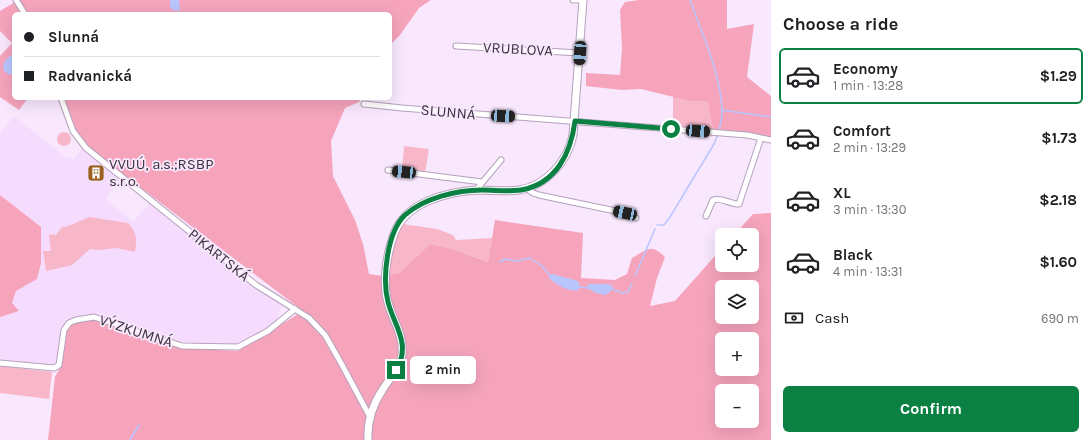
<!DOCTYPE html>
<html lang="en">
<head>
<meta charset="utf-8">
<style>
  body { margin:0; font-family:Karla,sans-serif; background:#f2f2f2; color:#202124; height:100vh; display:flex; flex-direction:column; font-size:15px; white-space:nowrap }
  * { box-sizing:border-box; margin:0 }
  p { font-size:13px; color:#757577 }
  .icon { flex:none; width:22px; height:22px; fill:none; stroke:currentColor; stroke-width:2; stroke-linecap:round; stroke-linejoin:round }
  .map { position:relative; flex:1; overflow:hidden }
  .panel { display:flex; flex-direction:column; background:#fff; width:320px }
  .panel>* { flex:none }
  .top-card { position:absolute; left:12px; top:12px; width:380px; height:88px; border-radius:6px; box-shadow:0 4px 16px #0002; display:grid; align-content:center; height:88px; padding:0 12px; background:#fff }
  .buttons { position:absolute; left:715px; top:228px; display:grid; gap:8px }
  .buttons a { display:grid; place-items:center; width:44px; height:44px; border-radius:6px; background:#fff; box-shadow:0 4px 16px #0002; font-size:20px }
  .end { position:absolute; width:18px; height:18px; margin:-9px; border:5px solid #0b8043; background:#fff; box-shadow:0 0 0 2px #fff }
  .from { border-radius:50% }
  .bubble { position:absolute; height:28px; border-radius:6px; background:#fff; box-shadow:0 4px 16px #0002; font-size:13px; font-weight:700; line-height:28px; text-align:center }
  .car { position:absolute; width:12px; height:24px; margin:-12px -6px; border-radius:5px; box-shadow:0 0 3px 1px #0007; background:linear-gradient(#222 24%,#8ab4d8 0 40%,#222 0 76%,#8ab4d8 0 86%,#222 0) }
  .top-card b { display:flex; align-items:center; gap:14px; height:38px; font-size:15px }
  .top-card b+b { border-top:1px solid #e0e0e0 }
  .top-card i { width:10px; height:10px; background:#202124 }
  ul { padding:0; list-style:none }
  li { display:flex; align-items:center; gap:12px; height:56px; margin:0 8px 6px; padding:0 4px; border:2px solid transparent; border-radius:6px }
  li div { flex:1 }
  li b { display:block; font-size:15px }
  li em { font-style:normal; font-weight:700 }
  li.selected { border-color:#0b8043 }
  li>.icon { width:36px; height:36px; stroke-width:1.5 }
  h2 { padding:0 12px; font-size:18px; line-height:48px }
  .pay { display:flex; align-items:center; gap:10px; height:44px; padding:0 12px; font-size:15px }
  .pay p { margin-inline-start:auto }
  .button { display:flex; gap:8px; margin-top:auto; padding:8px 12px }
  .button a { flex:1; height:46px; border-radius:6px; background:#0b8043; color:#fff; font-size:16px; font-weight:700; line-height:46px; text-align:center }
  main { display:flex; flex:1; min-height:0 }
  .map>svg:first-child { display:block }
</style>
</head>
<body>
<main>
<div class="map">
<svg width="771" height="440" viewBox="0 0 771 440">
  <rect width="100%" height="100%" fill="#f8e7fd"/>
  <path fill="#f5dcfe" d="M14,116L66,158L73,159L82,148L120,179L107,196V200L133,222L150,203L249,284L282,304L277,321L274,325L238,345L228,347L184,343L100,317L66,323L61,333L57,364L53,366L0,360V133Z"/>
  <path fill="#f8b7c9" d="M673,96L690,101L709,102L713,130L673,126Z
    M57 139a7 7 0 1 1 14 0a7 7 0 1 1-14 0Z
    M404,146L429,149L425,173L402,169Z
    M90,217L128,223C137,234 137,238 135,252L117,248L100,250L90,249L72,265L46,271L43,251H51L49,234L56,235L62,227C72,226 80,220 90,217Z
    M403,224L437,229L453,235L456,240L492,238L488,262L449,248L430,244L399,273L389,275L395,240Z
    M0,366L52,372L49,399L0,393Z"/>
  <path fill="#f5a4bc" fill-rule="evenodd" d="M18,0H431L419,8L400,35L390,45V14H28Z
    M639,0H727V29L754,24L747,77L771,96V138L713,130L708,102L690,101L641,89L622,90L586,86V73L620,75L622,48L620,10L625,2Z
    M15,2L22,14H14V98H28L19,110L0,97V56L12,43L0,31V11Z
    M63,98H361L359,102L345,108L331,141L333,176L355,220L363,244L369,274L383,276L399,273L430,244L449,248L488,262L495,220L583,233L581,278L615,280L627,274L632,258C648,249 651,243 665,257L657,278L650,306L675,301L722,248V265H752V235H734L753,214L771,213V440H48L55,377L61,366L66,333L69,326L76,322L93,319L181,348L238,351L303,311L90,149C74,130 71,121 63,98ZM722,287H752V317H722ZM722,339H752V369H722ZM722,391H752V421H722Z
    M0,195L41,227V263L37,279L16,291L12,303L19,311L0,317Z"/>
  <path fill="#b9c6fe" d="M170,0H179L180,11L172,10L170,6Z
    M14,53V73L10,75L4,71C1,62 8,58 14,53Z
    M552,274L578,281L580,287L578,290C569,293 556,284 549,278V275Z
    M588,284H608L613,286L610,292L605,295L596,293L587,288Z"/>
  <g fill="none" stroke-linecap="round" stroke-linejoin="round">
    <path stroke="#b9c6fe" stroke-width="1.5" d="M690,0C702,33 723,80 722,115C721,120 720,126 719,131
      M721,110L771,117
      M657,225H664L670,217L714,144L718,134
      M500,262L505,259L517,261L530,258L542,266L550,276
      M635,276L655,229
      M580,287L588,288
      M612,289L623,293L628,292L632,283
      M130,440L139,425"/>
    <g stroke="#b5a1bb" stroke-width="7">
      <path id="minor" d="M16,0L25,14
        M573,0H583
        M456,46L580,53
        M61,98L73,131L86,148L246,277L256,285L309,318L325,335L341,363L370,417
        M364,104L402,108L747,135L771,140
        M388,170L482,182
        M527,189L533,193L539,195L625,213L636,218
        M476,190L501,160
        M706,216L713,200C721,197 730,204 739,204L761,138
        M0,363L54,368L59,365L64,330L69,323L76,320L94,317L182,346L238,347L268,331L295,309"/>
    </g>
    <g stroke="#b5a1bb" stroke-width="9">
      <path id="tertiary" d="M368,440C367,422 373,404 383,389C390,378 400,368 402,355C404,336 394,322 389,306C382,285 386,258 393,237C403,203 445,192 477,190C491,190 505,192 519,190C546,186 568,161 573,135L583,0"/>
    </g>
    <use href="#minor" stroke="#fff" stroke-width="5"/>
    <use href="#tertiary" stroke="#fff" stroke-width="7"/>
  </g>
  <g fill="none" stroke-linecap="round" stroke-linejoin="round">
    <path stroke="#0b8043" stroke-width="5" d="M396,370C412,344 394,326 388,302C382,278 387,232 405,215C424,198 457,190 482,190C495,190 508,192 521,190C556,184 571,153 575,121L671,129"/>
  </g>
  <defs>
    <g id="building-square" transform="scale(0.9)"><rect x="-9" y="-9" width="18" height="18" rx="4" fill="#9a601e" stroke="#f8e7fd"/><path d="M-4-6H4V6H1V3H-1V6H-4ZM-2.5-4.3h1.7v1.8h-1.7ZM.8-4.3h1.7v1.8H.8ZM-2.5-1h1.7V.8h-1.7ZM.8-1h1.7V.8H.8Z" fill="#fff"/></g>
  </defs>
  <g fill-rule="evenodd">
    <use href="#building-square" x="96" y="173"/>
  </g>
  <g text-anchor="middle" stroke-width="3.5" stroke-linejoin="round" paint-order="stroke">
    <g font-size="15" fill="#3b333d" stroke="#f8e7fd">
      <text transform="translate(518 49) rotate(3)" y="5">VRUBLOVA</text>
      <text transform="translate(448 112) rotate(5)" y="5">SLUNNÁ</text>
      <text transform="translate(219 255) rotate(39)" y="5">PIKARTSKÁ</text>
      <text transform="translate(136 331) rotate(18)" y="5">VÝZKUMNÁ</text>
    </g>
    <g font-size="15" fill="#3b333d" stroke="#f8e7fd" text-anchor="start">
      <text x="109" y="169">VVUÚ, a.s.;RSBP<tspan x="109" dy="17">s.r.o.</tspan></text>
    </g>
  </g>
</svg>
<div class="buttons">
<a><svg class="icon" aria-label="locate" viewBox="0 0 24 24"><circle cx="12" cy="12" r="6"/><path d="M12 2v4M12 18v4M2 12h4M18 12h4"/></svg></a>
<a><svg class="icon" aria-label="layers" viewBox="0 0 24 24"><path d="M12 4l9 5-9 5-9-5zM3 14l9 5 9-5"/></svg></a>
<a>+</a>
<a>−</a>
</div>
<i class="end from" style="left:671px;top:129px"></i>
<i class="end" style="left:396px;top:370px"></i>
<div class="bubble" style="left:410px;top:356px;width:66px">2 min</div>
<i class="car" style="left:580px;top:53px;rotate:184deg"></i>
<i class="car" style="left:503px;top:116px;rotate:93deg"></i>
<i class="car" style="left:698px;top:131px;rotate:94deg"></i>
<i class="car" style="left:404px;top:172px;rotate:275deg"></i>
<i class="car" style="left:625px;top:213px;rotate:282deg"></i>
<div class="top-card">
<b><i class="from"></i>Slunná</b>
<b><i></i>Radvanická</b>
</div>
</div>
<section class="panel">
<h2>Choose a ride</h2>
<ul>
<li class="selected"><svg class="icon" aria-label="car" viewBox="0 0 24 24"><path d="M5 17H2v-5l4-1 3-4h7l3 4 3 1v5h-3M9 17h6M6 11h13"/><circle cx="7" cy="17" r="2"/><circle cx="17" cy="17" r="2"/></svg><div><b>Economy</b><p>1 min · 13:28</p></div><em>$1.29</em></li>
<li><svg class="icon" aria-label="car" viewBox="0 0 24 24"><path d="M5 17H2v-5l4-1 3-4h7l3 4 3 1v5h-3M9 17h6M6 11h13"/><circle cx="7" cy="17" r="2"/><circle cx="17" cy="17" r="2"/></svg><div><b>Comfort</b><p>2 min · 13:29</p></div><em>$1.73</em></li>
<li><svg class="icon" aria-label="car" viewBox="0 0 24 24"><path d="M5 17H2v-5l4-1 3-4h7l3 4 3 1v5h-3M9 17h6M6 11h13"/><circle cx="7" cy="17" r="2"/><circle cx="17" cy="17" r="2"/></svg><div><b>XL</b><p>3 min · 13:30</p></div><em>$2.18</em></li>
<li><svg class="icon" aria-label="car" viewBox="0 0 24 24"><path d="M5 17H2v-5l4-1 3-4h7l3 4 3 1v5h-3M9 17h6M6 11h13"/><circle cx="7" cy="17" r="2"/><circle cx="17" cy="17" r="2"/></svg><div><b>Black</b><p>4 min · 13:31</p></div><em>$1.60</em></li>
</ul>
<div class="pay"><svg class="icon" aria-label="cash" viewBox="0 0 24 24"><path d="M3 7h18v10H3z"/><circle cx="12" cy="12" r="2"/></svg>Cash<p>690 m</p></div>
<div class="button"><a>Confirm</a></div>
</section>
</main>
</body>
</html>
